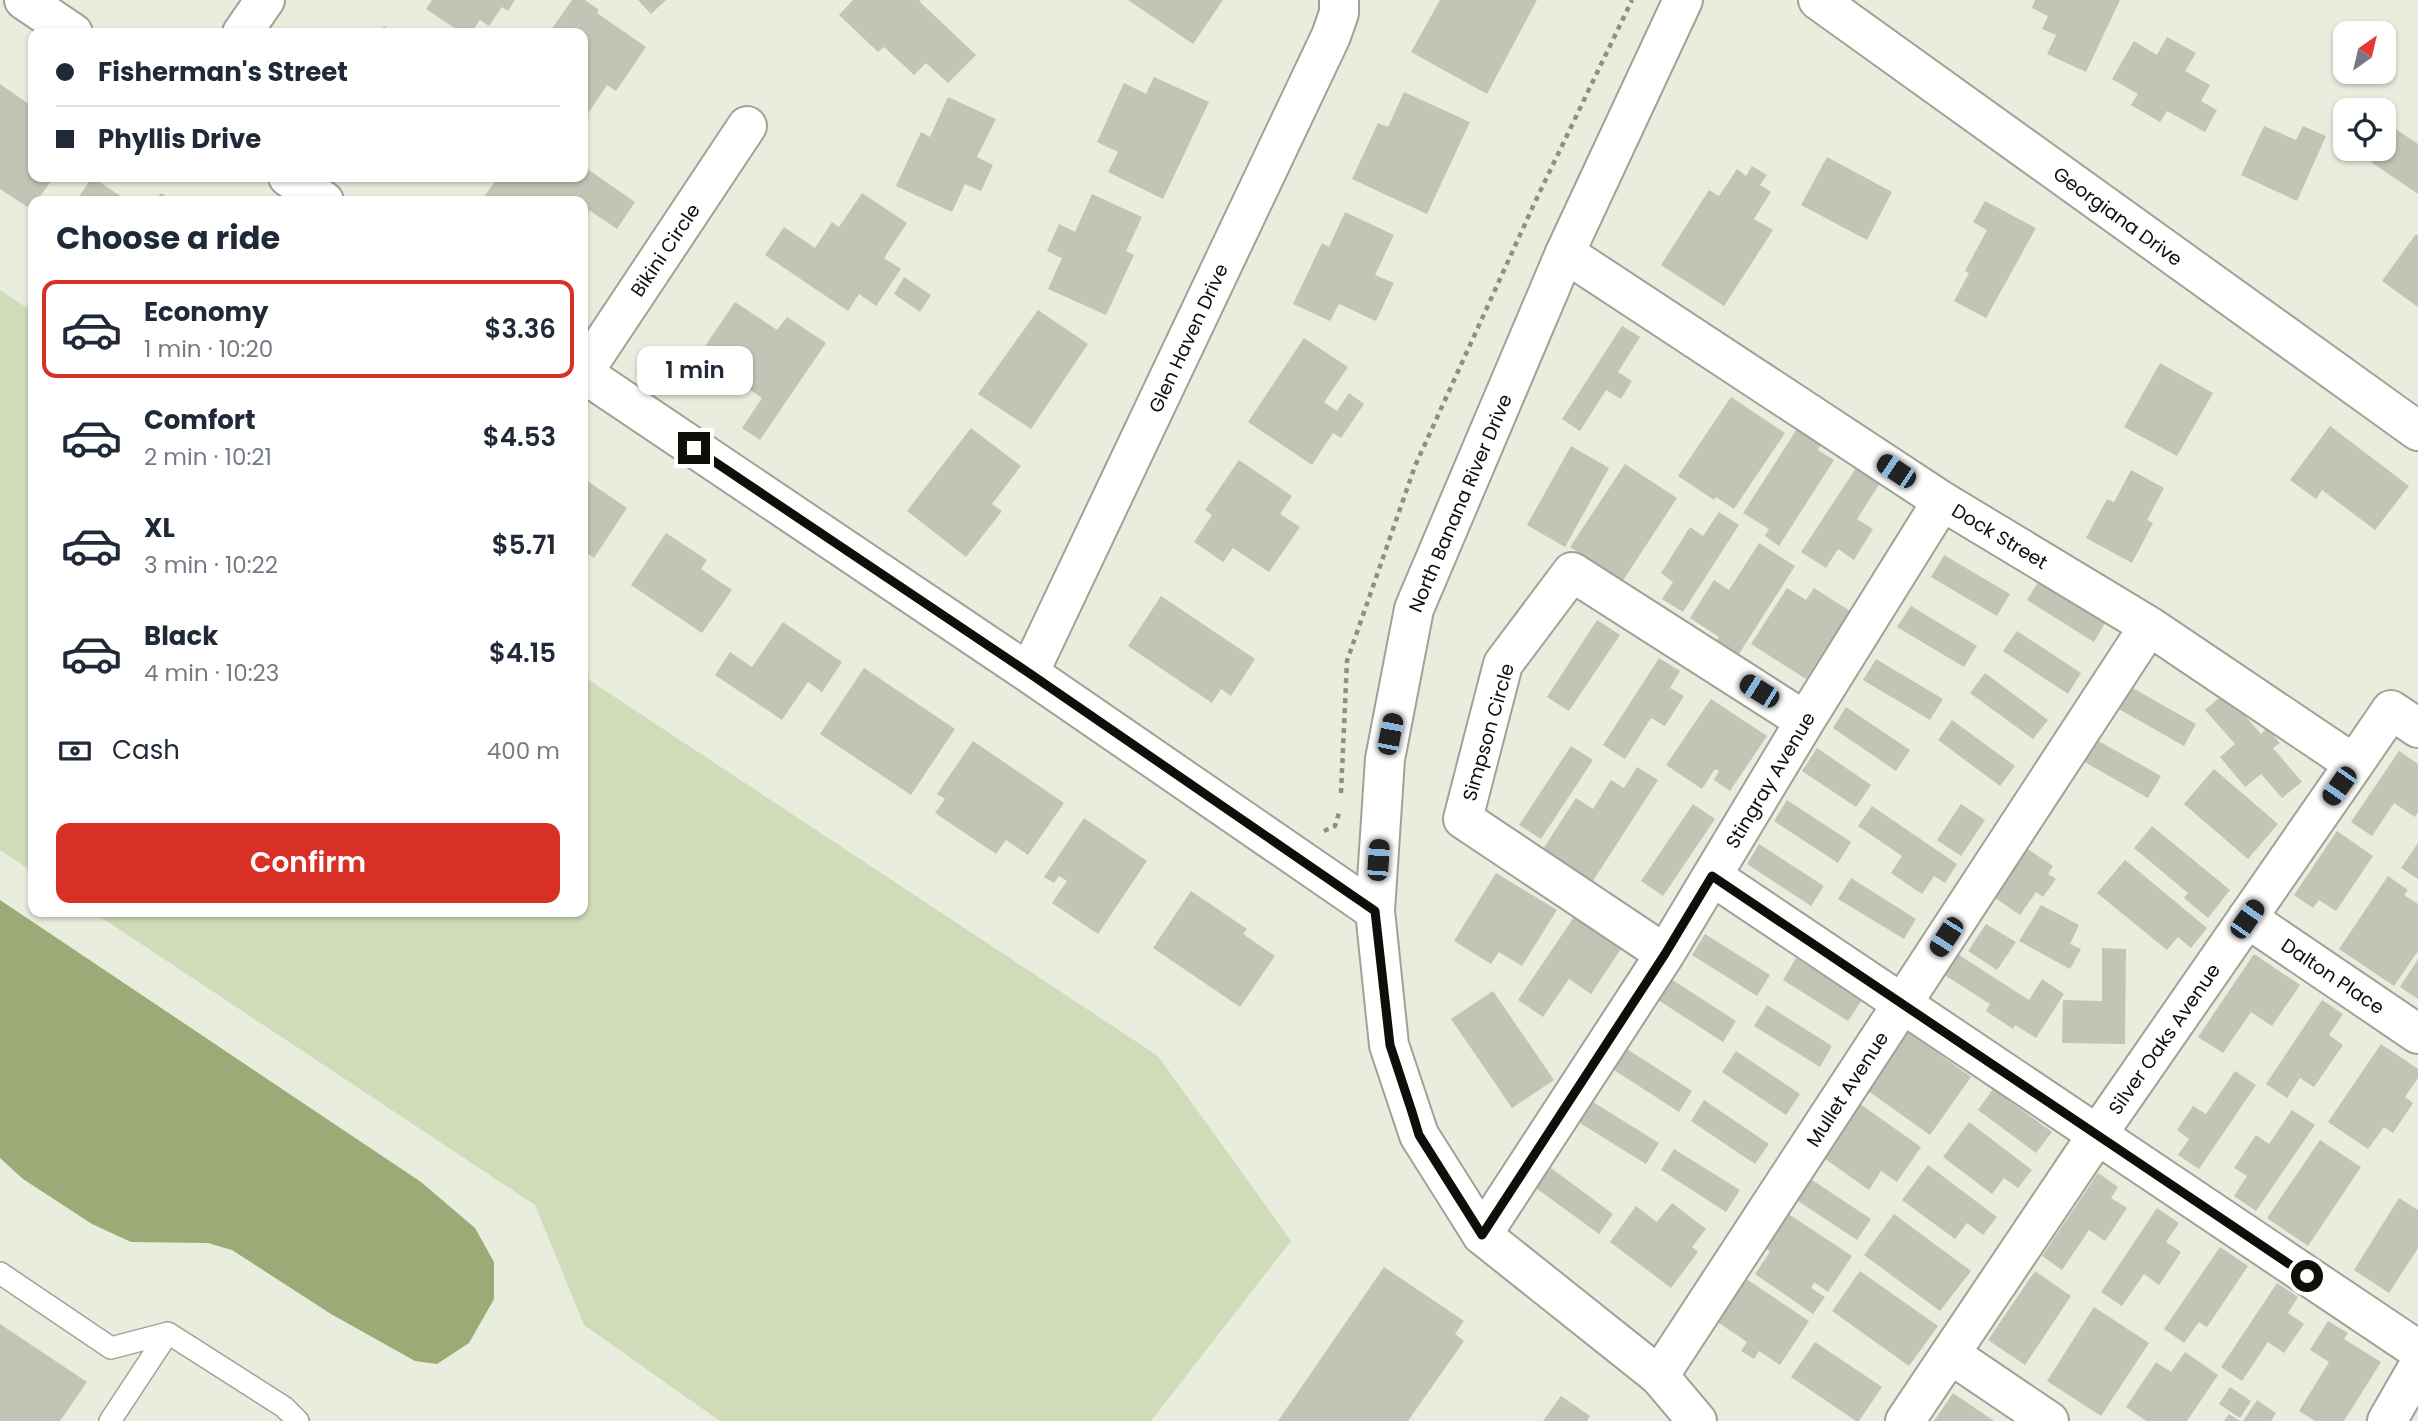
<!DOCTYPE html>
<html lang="en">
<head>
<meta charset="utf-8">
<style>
  body { margin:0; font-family:Poppins,sans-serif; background:#f2f2f3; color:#1f2937; height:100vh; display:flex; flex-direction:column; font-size:26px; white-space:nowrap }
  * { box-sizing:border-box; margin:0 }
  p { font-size:23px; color:#747a83 }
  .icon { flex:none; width:38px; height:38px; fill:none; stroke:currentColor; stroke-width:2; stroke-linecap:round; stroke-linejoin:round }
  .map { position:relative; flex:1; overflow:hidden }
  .sheet { position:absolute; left:28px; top:196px; width:560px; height:721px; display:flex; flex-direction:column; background:#fff; border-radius:14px; box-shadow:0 2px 5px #0004 }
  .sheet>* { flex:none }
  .guide { position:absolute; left:28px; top:28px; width:560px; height:154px; border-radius:14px; box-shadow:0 2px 5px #0004; display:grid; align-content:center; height:154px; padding:0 28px; background:#fff }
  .needle { width:46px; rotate:34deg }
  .fabs { position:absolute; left:2333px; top:21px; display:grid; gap:14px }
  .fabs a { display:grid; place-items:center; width:63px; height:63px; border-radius:14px; background:#fff; box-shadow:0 2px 5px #0004; font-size:35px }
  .end { position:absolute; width:32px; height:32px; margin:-16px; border:9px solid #0d0f09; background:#fff; box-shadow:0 0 0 4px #fff }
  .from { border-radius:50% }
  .bubble { position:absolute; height:49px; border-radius:14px; background:#fff; box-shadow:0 2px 5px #0004; font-size:23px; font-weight:600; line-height:49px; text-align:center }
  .car { position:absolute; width:21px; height:42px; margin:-21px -10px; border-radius:9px; box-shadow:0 0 5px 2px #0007; background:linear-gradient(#222 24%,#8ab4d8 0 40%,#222 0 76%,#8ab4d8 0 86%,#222 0) }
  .guide b { display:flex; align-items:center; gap:24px; height:66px; font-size:26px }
  .guide b+b { border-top:2px solid #e0e1e3 }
  .guide i { width:18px; height:18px; background:#1f2937 }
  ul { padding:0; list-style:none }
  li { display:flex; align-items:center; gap:21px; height:98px; margin:0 14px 10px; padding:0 14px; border:4px solid transparent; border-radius:14px }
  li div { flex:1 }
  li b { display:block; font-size:26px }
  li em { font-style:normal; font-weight:600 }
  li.on { border-color:#d93025 }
  li>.icon { width:63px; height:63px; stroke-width:1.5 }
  h2 { padding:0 28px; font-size:32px; line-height:84px }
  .pay { display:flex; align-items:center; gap:18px; height:77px; padding:0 28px; font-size:26px }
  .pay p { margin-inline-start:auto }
  .action { display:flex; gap:14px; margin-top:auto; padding:14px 28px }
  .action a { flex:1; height:80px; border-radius:14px; background:#d93025; color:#fff; font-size:28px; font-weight:600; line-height:80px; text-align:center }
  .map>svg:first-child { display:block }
</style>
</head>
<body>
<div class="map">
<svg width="2418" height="1421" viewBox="0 0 2418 1421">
  <rect width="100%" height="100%" fill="#e8eddd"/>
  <path fill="#d1dbb9" d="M0,290L33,312V872L0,850Z
    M583,676L1158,1056L1291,1241L1151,1421H720L584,1325L535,1205L93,912H583Z"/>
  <path fill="#9baa76" d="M0,900L421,1182L475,1228L494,1262V1299L469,1343L437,1364L415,1361L331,1314L232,1250L208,1243L131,1242L92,1224L23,1179L0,1158Z"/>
  <path fill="#c0c5b6" d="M432,0H515L508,11L502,7L489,26L480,20L471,33H462L426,9Z
    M572,0H585L599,10L597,13L646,47L616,91L607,85L583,121V33H549Z
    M638,0H666L651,14Z
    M853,0H921L919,1L976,55L948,83L926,63L914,75L884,47L878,52L839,15Z
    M1128,0H1223L1193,44Z
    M1440,0H1537L1487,94L1411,52Z
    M2035,0H2120L2086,72L2047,54L2056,35L2042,29L2048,16L2032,8Z
    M384,26L395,33H379Z
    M2167,37L2196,53L2185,71L2210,85L2201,101L2217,110L2205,132L2167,111L2160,122L2131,105L2138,94L2112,79L2134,41L2157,55Z
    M1154,77L1209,102L1163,199L1108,172L1118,152L1097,142L1124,83L1146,94Z
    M0,84L33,107V177H54L37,201H33L32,210L0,189Z
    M1404,92L1470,122L1427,214L1352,179L1378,123L1388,127Z
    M948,97L996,119L977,157L993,165L981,191L965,184L952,212L896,186L921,132L930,137Z
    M2264,126L2296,140L2303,126L2326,136L2297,201L2241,175Z
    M2394,128L2418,144V194L2371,162L2380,149H2384V144Z
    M1827,157L1892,192L1867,240L1801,205Z
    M583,166L635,202L617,229L589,210L583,219V201H481L498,177H583Z
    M1752,166L1767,175L1760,185L1771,192L1754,219L1773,230L1724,306L1661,265L1709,190L1719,196L1737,169L1746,176Z
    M92,177L128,201H76Z
    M161,193L173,201H155Z
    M862,193L907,223L884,258L901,269L876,306L859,294L848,311L765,255L784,227L815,248L832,222L839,227Z
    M1092,194L1142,217L1126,251L1134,255L1106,315L1048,289L1062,258L1047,251L1059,224L1075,232Z
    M1985,201L2036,228L1986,318L1954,301L1969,273L1965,271L1987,230L1973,222Z
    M1345,212L1394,235L1375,275L1394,283L1376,321L1339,304L1330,321L1293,304L1322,243L1329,247Z
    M2416,234L2418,236V307L2382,281Z
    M904,277L931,295L920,312L894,294Z
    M735,302L777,330L787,317L826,343L760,440L742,428L762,398L737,381L741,375L703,349Z
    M1038,310L1088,344L1031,429L978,394Z
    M1622,326L1640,337L1618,372L1632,381L1621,399L1606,390L1580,431L1562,419Z
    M1304,338L1348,367L1324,402L1337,411L1349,393L1364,404L1341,438L1333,433L1312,465L1248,422Z
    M2160,363L2213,393L2177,456L2124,427Z
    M1731,397L1785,433L1734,509L1716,497L1714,500L1678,476Z
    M2330,426L2409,486L2375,530L2322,490L2316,499L2290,480Z
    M971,428L1021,466L992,504L1002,511L966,557L907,511Z
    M1797,429L1821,444L1818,450L1834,460L1779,546L1765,536L1769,529L1743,513Z
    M1571,446L1609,468L1565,547L1527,525Z
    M1239,460L1292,496L1280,514L1300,527L1269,572L1233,548L1223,562L1194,542L1212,515L1205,510Z
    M1625,464L1677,498L1622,582L1570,547Z
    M1856,468L1880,483L1857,519L1873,529L1854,560L1838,549L1826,568L1801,552Z
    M2131,470L2164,488L2147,520L2153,523L2132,563L2086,538L2107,499L2114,502Z
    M583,478L627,508L594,558L583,550Z
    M1719,512L1739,525L1683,612L1662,599L1673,582L1661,573L1690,527L1703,536Z
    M666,533L707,560L701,569L732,590L702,633L631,585Z
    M1759,543L1795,566L1739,654L1717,640L1719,637L1690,618L1714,580L1729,590Z
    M1944,555L2010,594L1997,616L1931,577Z
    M2040,579L2107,620L2094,642L2027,600Z
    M1787,588L1806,600L1814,588L1850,611L1806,679L1751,644Z
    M1161,596L1255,659L1231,696L1221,689L1212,703L1128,646Z
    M1911,606L1977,646L1964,667L1897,627Z
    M1597,620L1620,635L1569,711L1547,697Z
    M783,622L842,662L822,692L808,682L782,720L715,675L730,652L752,667Z
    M2017,631L2081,673L2068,694L2003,651Z
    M1659,658L1680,671L1670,688L1684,696L1665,726L1651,718L1625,759L1603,745Z
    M1876,659L1943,699L1930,720L1863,680Z
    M864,668L955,729L911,795L820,734Z
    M1985,673L2048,720L2033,739L1970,693Z
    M2129,686L2196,724L2184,746L2117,708Z
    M2225,693L2261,734L2267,728L2280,743L2273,748L2302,782L2282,798L2261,774L2245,787L2220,757L2235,744L2205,710Z
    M1711,699L1767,736L1730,791L1714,780L1719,771L1715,769L1702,789L1666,765Z
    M1846,707L1910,750L1896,771L1833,728Z
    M1952,720L2015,766L2000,786L1938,740Z
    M2093,738L2161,776L2148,798L2081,760Z
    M973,741L1064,803L1028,855L1006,840L996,854L935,813L945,799L937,794Z
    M1571,746L1593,760L1541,839L1519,825Z
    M1817,748L1871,785L1856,807L1802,771Z
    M2399,751L2418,764V812L2415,817L2394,803L2372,836L2351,822Z
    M1637,767L1658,780L1593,881L1543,849L1576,798L1593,809L1611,780L1624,788Z
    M2214,769L2278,824L2248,859L2184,804Z
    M1787,800L1851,842L1838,863L1774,821Z
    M1693,804L1715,819L1663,896L1641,881Z
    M1961,804L1985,820L1961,856L1937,840Z
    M1872,806L1957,864L1945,883L1934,876L1922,894L1891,873L1902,856L1858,826Z
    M1084,818L1147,861L1098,934L1052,903L1067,881L1059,876L1054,883L1044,877Z
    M2152,826L2230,890L2208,918L2184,898L2188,893L2134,848Z
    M2337,831L2373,856L2336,911L2319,900L2313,908L2294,895Z
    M2418,843V879L2401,868Z
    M1759,844L1824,886L1811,906L1747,864Z
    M2023,846L2053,866L2048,874L2056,879L2043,897L2036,892L2020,915L1991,895Z
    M2125,860L2207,928L2191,948L2178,937L2167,950L2097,893Z
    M1496,873L1557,910L1522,966L1499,952L1491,964L1454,941Z
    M2388,876L2408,890L2404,895L2418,904V951L2394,986L2339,949Z
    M1851,878L1916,919L1904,939L1838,899Z
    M1191,891L1247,929L1243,934L1275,956L1240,1007L1153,948Z
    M2041,905L2079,925L2070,944L2081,949L2070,969L2019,941Z
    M1574,917L1621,949L1591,994L1569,979L1543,1017L1518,1000Z
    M1986,924L2016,942L1997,970L1968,951Z
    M1705,934L1770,975L1757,996L1692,955Z
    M2102,948L2126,949L2125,1044L2062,1043L2063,1000L2102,1001Z
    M1956,953L2029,1000L2042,979L2064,994L2036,1038L2015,1025L2013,1029L1986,1011L1990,1004L1943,974Z
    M2254,954L2300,985L2272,1026L2251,1012L2223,1053L2198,1037Z
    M1796,958L1862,1000L1848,1021L1783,980Z
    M2418,959V999L2400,987Z
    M1671,979L1736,1021L1723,1042L1658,1000Z
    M1493,991L1554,1080L1512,1108L1451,1019Z
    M2322,1000L2343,1014L2329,1035L2343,1045L2314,1087L2300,1078L2287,1098L2266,1084Z
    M1767,1005L1832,1046L1820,1067L1754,1026Z
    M1904,1029L1971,1077L1930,1135L1864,1088Z
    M2381,1044L2418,1069V1078L2405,1097L2413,1103L2393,1133L2384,1127L2368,1149L2328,1122Z
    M1627,1049L1692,1091L1679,1112L1614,1070Z
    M1736,1051L1800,1094L1786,1115L1722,1072Z
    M2235,1071L2256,1085L2199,1169L2178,1155L2189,1139L2177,1130L2193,1106L2206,1114Z
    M1993,1089L2052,1132L2036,1153L1978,1110Z
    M1704,1100L1769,1144L1755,1164L1691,1121Z
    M1856,1101L1921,1147L1897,1182L1881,1171L1869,1190L1824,1158L1837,1140L1832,1136Z
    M1593,1102L1659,1143L1646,1164L1580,1123Z
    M2292,1110L2315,1125L2256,1211L2234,1196L2247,1176L2234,1168L2256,1135L2269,1144Z
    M1969,1122L2032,1170L2018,1188L2004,1178L1992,1194L1943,1157Z
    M2320,1140L2361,1167L2308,1246L2267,1218Z
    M1674,1149L1740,1190L1726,1212L1661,1170Z
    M1928,1165L1997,1217L1983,1235L1967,1223L1955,1239L1902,1200Z
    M1551,1168L1613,1214L1599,1234L1536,1188Z
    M2098,1173L2118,1187L2111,1198L2127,1208L2105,1241L2089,1230L2062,1270L2042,1256Z
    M1806,1176L1871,1219L1857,1240L1792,1197Z
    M2399,1198L2418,1210V1248L2389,1293L2354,1270Z
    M1672,1203L1706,1229L1692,1247L1698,1252L1671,1288L1610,1242L1636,1206L1657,1222Z
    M2157,1208L2179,1223L2166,1242L2181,1252L2159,1285L2144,1274L2122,1306L2101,1292Z
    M1787,1213L1852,1256L1828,1292L1814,1282L1811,1288L1825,1297L1813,1314L1755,1274L1770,1252L1764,1247Z
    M1894,1214L1971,1271L1940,1311L1864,1255Z
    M2220,1247L2248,1266L2207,1327L2199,1322L2184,1343L2164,1329Z
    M1384,1267L1464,1321L1455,1334L1464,1341L1408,1421H1278Z
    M1860,1271L1938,1326L1909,1366L1832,1311Z
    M2035,1271L2071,1296L2025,1365L1988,1340Z
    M1745,1278L1809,1321L1780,1365L1759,1351L1754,1359L1741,1351L1747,1342L1716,1321Z
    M2277,1283L2298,1297L2288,1313L2304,1324L2284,1353L2268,1342L2242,1381L2221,1367Z
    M2094,1307L2149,1343L2101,1416L2047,1381Z
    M2328,1321L2348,1333L2344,1339L2381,1362L2344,1421H2315L2299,1411L2329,1362L2310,1350Z
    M0,1324L87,1382L60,1421H0Z
    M1815,1342L1882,1387L1859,1421H1856L1791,1377Z
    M2185,1352L2218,1375L2187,1421H2146L2126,1407L2156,1362L2171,1372Z
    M2230,1387L2251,1401L2240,1418L2219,1404Z
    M1953,1393L1994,1421H1934Z
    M1561,1396L1590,1416L1587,1421H1543Z
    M2257,1400L2276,1413L2271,1421H2243Z
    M2229,1414L2240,1421H2224Z"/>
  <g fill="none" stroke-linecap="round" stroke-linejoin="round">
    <g stroke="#9fa395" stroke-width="24">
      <path id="service" d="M0,1273L111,1348L168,1333L284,1407L298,1421
        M110,1421L168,1333"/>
    </g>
    <g stroke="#9fa395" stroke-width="42">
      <path id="minor" d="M24,0L73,33
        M1818,0L2418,431
        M242,33L265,0
        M288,177L324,201
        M1565,253L1942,501L2149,626L2354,764L2391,710L2418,728
        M583,373L1029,673L1375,911
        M583,373L747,126
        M1029,673L1331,36L1339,13V0
        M1712,876L2418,1350
        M2247,918L2418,1034
        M1665,954L1463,819L1503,664L1572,572L1805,721
        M1482,1235L1665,954L1805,721L1942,501
        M1950,1354L2049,1421
        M1659,1376L2149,626
        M1905,1421L2097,1135L2354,764
        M2387,1421L2418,1367"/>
    </g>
    <g stroke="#9fa395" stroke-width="42">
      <path id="tertiary" d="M1683,0L1565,253L1414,609L1385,759L1375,911L1389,1045L1419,1135L1482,1235L1659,1376L1697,1421"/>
    </g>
    <path stroke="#8c9084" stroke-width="4.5" stroke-dasharray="5 5" stroke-linecap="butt" d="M1341,793L1347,661L1415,466L1535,202L1632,0
      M1324,831L1335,826L1339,813"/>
    <use href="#service" stroke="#fff" stroke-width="21"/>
    <use href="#minor" stroke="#fff" stroke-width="38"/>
    <use href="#tertiary" stroke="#fff" stroke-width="38"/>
  </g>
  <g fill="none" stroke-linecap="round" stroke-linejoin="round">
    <path stroke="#0d0f09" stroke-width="9" d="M694,448L1029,673L1375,911L1390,1045L1412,1112L1419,1135L1482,1235L1665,954L1712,876L2307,1276"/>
  </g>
  <g text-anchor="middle" stroke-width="6" stroke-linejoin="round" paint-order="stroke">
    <g font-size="19" fill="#0d0f09" stroke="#fff">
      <text transform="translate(2118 216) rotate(36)" y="7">Georgiana Drive</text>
      <text transform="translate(665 250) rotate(-56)" y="7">Bikini Circle</text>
      <text transform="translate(1188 338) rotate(-65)" y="7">Glen Haven Drive</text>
      <text transform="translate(1460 503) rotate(-67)" y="7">North Banana River Drive</text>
      <text transform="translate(2000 536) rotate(31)" y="7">Dock Street</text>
      <text transform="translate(1488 732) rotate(-74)" y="7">Simpson Circle</text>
      <text transform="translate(1770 780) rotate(-59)" y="7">Stingray Avenue</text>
      <text transform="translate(2333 976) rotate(34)" y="7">Dalton Place</text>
      <text transform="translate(2164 1039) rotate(-55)" y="7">Silver Oaks Avenue</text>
      <text transform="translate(1847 1089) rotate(-57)" y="7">Mullet Avenue</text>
    </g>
  </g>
</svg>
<div class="fabs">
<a><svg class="needle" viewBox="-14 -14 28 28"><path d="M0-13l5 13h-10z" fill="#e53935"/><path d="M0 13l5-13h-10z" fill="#747a83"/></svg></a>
<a><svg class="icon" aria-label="locate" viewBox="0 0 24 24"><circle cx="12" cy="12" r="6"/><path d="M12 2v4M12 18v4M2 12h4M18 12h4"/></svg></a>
</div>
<i class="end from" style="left:2307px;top:1276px"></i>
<i class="end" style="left:694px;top:448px"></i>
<div class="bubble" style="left:637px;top:346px;width:116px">1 min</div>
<i class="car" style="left:1896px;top:471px;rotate:304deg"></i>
<i class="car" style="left:1759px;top:691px;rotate:302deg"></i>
<i class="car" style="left:1390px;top:734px;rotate:11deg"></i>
<i class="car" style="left:2339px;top:786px;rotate:215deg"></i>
<i class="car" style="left:1378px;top:860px;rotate:4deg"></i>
<i class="car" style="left:2247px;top:919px;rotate:35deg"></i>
<i class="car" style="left:1946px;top:937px;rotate:213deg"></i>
<div class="guide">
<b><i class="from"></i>Fisherman's Street</b>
<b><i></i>Phyllis Drive</b>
</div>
<section class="sheet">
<h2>Choose a ride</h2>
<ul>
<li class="on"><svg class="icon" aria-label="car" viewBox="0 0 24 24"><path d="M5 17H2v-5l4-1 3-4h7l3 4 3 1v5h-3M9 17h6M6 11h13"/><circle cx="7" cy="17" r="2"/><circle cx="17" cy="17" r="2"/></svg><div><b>Economy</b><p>1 min · 10:20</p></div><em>$3.36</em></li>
<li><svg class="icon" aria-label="car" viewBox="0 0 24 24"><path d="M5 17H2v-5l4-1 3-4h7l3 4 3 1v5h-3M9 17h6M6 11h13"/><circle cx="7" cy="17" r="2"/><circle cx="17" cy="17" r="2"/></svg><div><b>Comfort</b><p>2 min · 10:21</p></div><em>$4.53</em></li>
<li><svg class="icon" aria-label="car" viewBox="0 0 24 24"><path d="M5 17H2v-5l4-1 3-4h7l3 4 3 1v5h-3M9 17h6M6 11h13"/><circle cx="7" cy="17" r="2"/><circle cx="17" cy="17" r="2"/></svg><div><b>XL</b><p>3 min · 10:22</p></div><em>$5.71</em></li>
<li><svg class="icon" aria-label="car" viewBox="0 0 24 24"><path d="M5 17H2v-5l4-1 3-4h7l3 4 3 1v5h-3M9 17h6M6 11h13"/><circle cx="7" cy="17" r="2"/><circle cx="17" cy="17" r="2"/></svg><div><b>Black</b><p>4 min · 10:23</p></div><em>$4.15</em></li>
</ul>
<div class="pay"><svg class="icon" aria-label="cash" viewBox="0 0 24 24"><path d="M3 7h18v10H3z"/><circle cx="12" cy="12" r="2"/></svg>Cash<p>400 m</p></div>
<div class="action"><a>Confirm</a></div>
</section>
</div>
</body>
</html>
